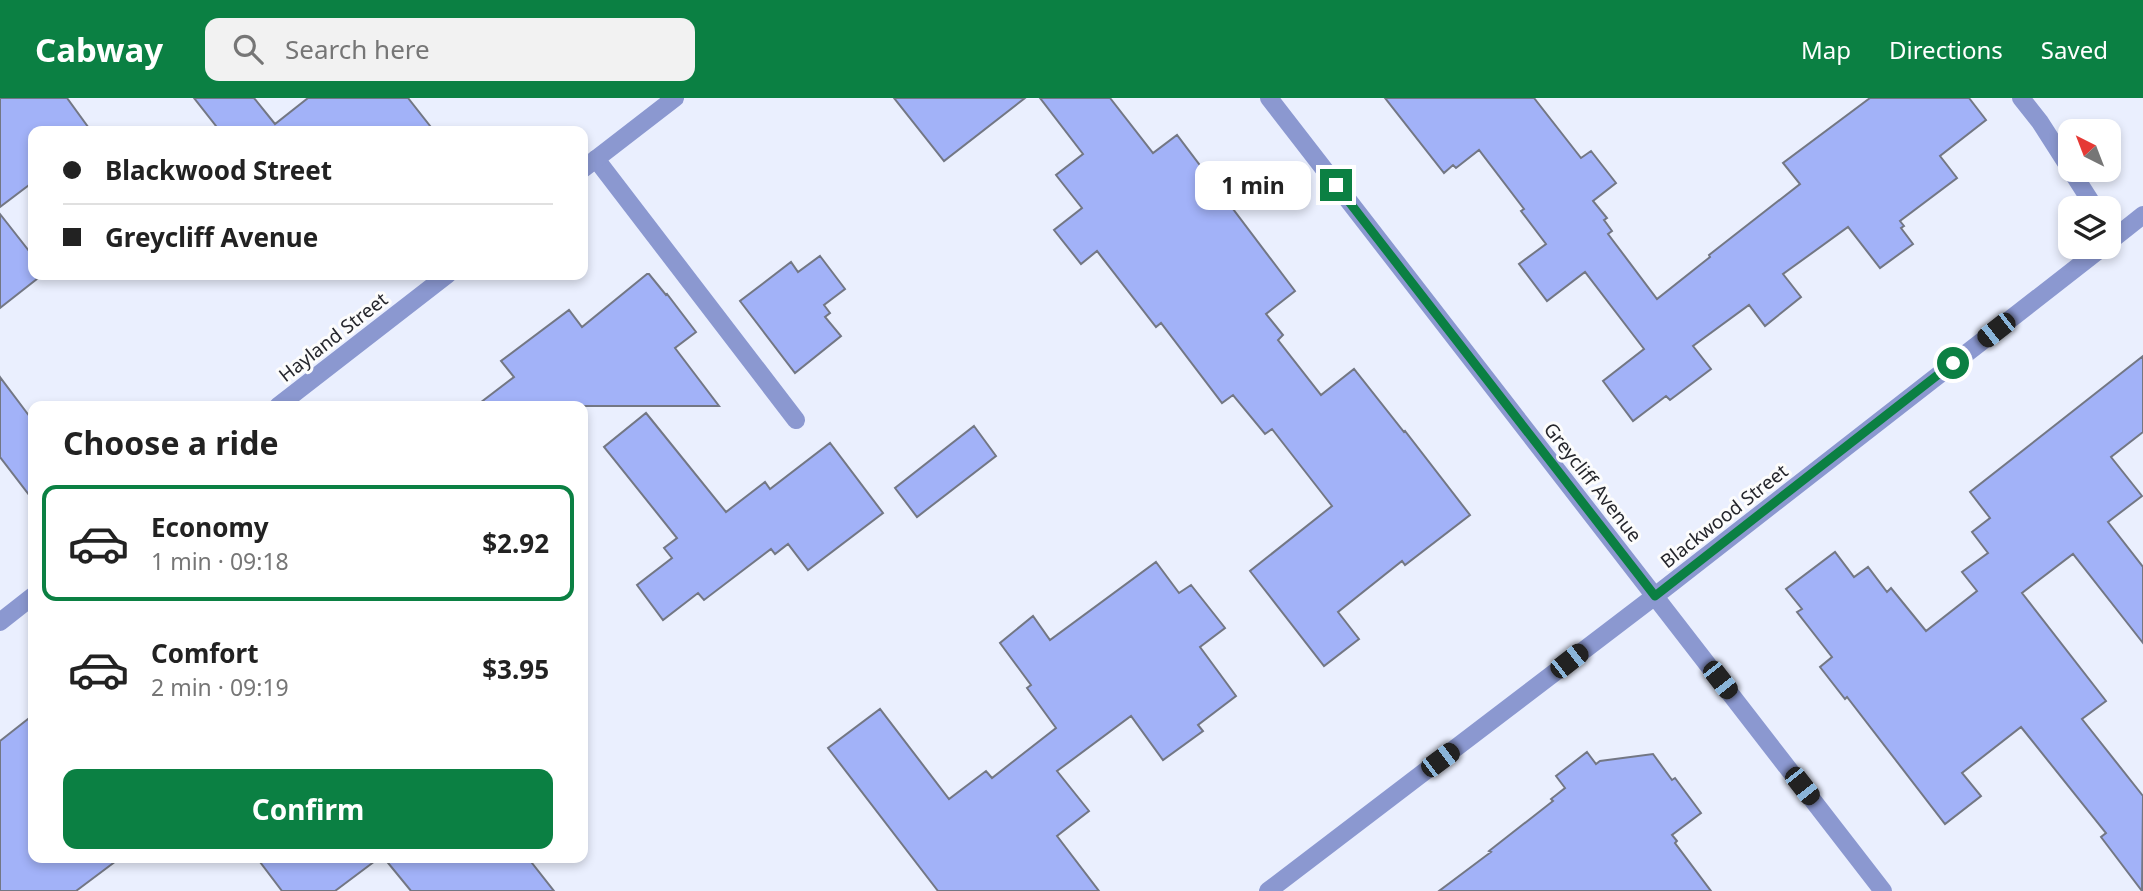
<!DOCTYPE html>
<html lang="en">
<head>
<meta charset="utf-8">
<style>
  body { margin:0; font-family:"Noto Sans",sans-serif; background:#f2f2f2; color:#222; height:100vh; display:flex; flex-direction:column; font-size:26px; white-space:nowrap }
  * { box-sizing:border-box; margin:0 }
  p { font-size:23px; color:#767676 }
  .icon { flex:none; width:38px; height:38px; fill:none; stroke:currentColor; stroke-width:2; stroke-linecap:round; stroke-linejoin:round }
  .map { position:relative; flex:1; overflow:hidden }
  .side { position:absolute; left:28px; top:303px; width:560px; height:462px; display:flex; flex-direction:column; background:#fff; border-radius:14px; box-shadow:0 4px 10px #0003 }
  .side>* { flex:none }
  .banner { position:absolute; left:28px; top:28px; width:560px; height:154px; border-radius:14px; box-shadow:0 4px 10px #0003; display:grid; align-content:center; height:154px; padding:0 35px; background:#fff }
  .needle { width:46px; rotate:318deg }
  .fabs { position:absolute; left:2058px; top:21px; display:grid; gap:14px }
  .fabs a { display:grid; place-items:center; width:63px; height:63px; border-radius:14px; background:#fff; box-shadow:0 4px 10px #0003; font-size:35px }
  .end { position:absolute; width:32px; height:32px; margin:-16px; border:9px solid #0b8043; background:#fff; box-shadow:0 0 0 4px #fff }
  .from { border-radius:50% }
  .bubble { position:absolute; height:49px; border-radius:14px; background:#fff; box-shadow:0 4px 10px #0003; font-size:23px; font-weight:700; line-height:49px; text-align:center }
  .car { position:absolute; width:21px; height:42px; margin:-21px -10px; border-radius:9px; box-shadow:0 0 5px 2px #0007; background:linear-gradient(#222 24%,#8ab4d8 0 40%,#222 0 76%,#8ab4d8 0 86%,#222 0) }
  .banner b { display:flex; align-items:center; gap:24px; height:66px; font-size:26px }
  .banner b+b { border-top:2px solid #e0e0e0 }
  .banner i { width:18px; height:18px; background:#222 }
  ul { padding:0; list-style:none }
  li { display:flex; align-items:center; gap:21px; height:116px; margin:0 14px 10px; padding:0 21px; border:4px solid transparent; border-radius:14px }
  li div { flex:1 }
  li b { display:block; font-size:26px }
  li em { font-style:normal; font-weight:700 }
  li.selected { border-color:#0b8043 }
  li>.icon { width:63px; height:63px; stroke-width:1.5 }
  h2 { padding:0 35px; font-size:32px; line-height:84px }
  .cta { display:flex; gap:14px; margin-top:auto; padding:14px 35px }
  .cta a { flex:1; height:80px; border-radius:14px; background:#0b8043; color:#fff; font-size:28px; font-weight:700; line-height:80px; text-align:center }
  header { display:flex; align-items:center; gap:42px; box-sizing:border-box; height:98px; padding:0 35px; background:#0b8043; color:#fff }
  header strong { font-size:33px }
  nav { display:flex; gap:38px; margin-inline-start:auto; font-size:24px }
  .search { width:490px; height:63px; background:#f2f2f2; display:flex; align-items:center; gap:18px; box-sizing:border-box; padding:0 24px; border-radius:14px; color:#767676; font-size:26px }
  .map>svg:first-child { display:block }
</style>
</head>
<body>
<header>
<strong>Cabway</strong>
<div class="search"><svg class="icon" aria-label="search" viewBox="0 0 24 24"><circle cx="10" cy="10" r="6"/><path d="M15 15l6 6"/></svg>Search here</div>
<nav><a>Map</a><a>Directions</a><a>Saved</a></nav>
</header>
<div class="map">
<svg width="2143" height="793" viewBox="0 0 2143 793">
  <rect width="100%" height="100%" fill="#eaeffe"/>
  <path fill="#a2b2f8" stroke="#737784" stroke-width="2" d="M0,0H67L91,33H33V84L0,109Z
    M194,0H254L275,26L308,0H408L434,33H220Z
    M894,0H1025L944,63Z
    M1040,0H1110L1153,55L1177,37L1295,193L1266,216L1283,237L1278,242L1321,297L1354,271L1404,334L1405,333L1470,417L1405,467L1402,463L1338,514L1359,541L1324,568L1250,473L1332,408L1272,331L1265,336L1233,297L1222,305L1161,225L1156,229L1097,153L1081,166L1054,132L1082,110L1056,77L1083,56Z
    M1385,0H1534L1581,60L1591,53L1616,85L1593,103L1607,120L1604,122L1612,133L1608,136L1657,201L1710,159L1709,157L1800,86L1783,65L1870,0H1969L1986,22L1940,58L1957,80L1900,123L1904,128L1901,130L1913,146L1880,170L1848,129L1783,176L1801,199L1765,228L1749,207L1693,248L1711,271L1670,302L1666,298L1633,323L1603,283L1644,251L1585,174L1547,203L1519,166L1546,146L1521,113L1524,111L1479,52L1456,70L1453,67L1444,75Z
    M0,116L33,158V177H42L0,210Z
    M820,158L845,191L824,207L830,215L825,219L841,238L795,275L740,203L791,164L798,174Z
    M647,176H649L666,197L667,196L696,234L675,250L719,308H476L514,279L501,263L569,212L582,229Z
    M2143,258V334L2111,359L2142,398L2108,424L2143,469V545L2073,456L2022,495L2106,603L2082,621L2143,698L2142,793L2101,739L2106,735L2021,629L1962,675L1981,698L1945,726L1847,599L1845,601L1820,569L1832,559L1797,514L1802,511L1786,491L1835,454L1854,479L1868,469L1887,494L1891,490L1926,533L1977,493L1962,474L1988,455L1972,434L1990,420L1970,394Z
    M0,279L33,323V402L0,359Z
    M646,315L726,414L765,384L770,391L830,345L883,415L808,472L788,446L775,456L771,451L704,502L698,495L663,522L637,487L672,460L664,450L677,440L604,349Z
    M974,328L996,358L917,419L895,390Z
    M1156,464L1179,495L1191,487L1225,530L1200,549L1236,598L1198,627L1203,633L1163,662L1131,618L1057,673L1089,713L1057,738L1099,793H938L828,650L880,611L949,701L986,673L992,680L1056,630L1027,590L1031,587L1000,545L1033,518L1050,542Z
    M33,617V760H120L76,793H0V643Z
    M1587,654L1596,666L1600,663L1653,656L1672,682L1675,680L1701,715L1672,737L1677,743L1675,745L1711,793H1439L1491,754L1489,753L1553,703L1551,701L1565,690L1556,678Z
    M257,760H379L335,793H282Z
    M384,760H528L554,793H411Z"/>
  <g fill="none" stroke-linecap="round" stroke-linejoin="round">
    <path stroke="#8b98d0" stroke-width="18" d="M2021,0L2040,24L2095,110
      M596,61L796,322"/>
    <path stroke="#8b98d0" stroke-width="18" d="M1269,0L1883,793
      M583,71L675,0
      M2109,144L2143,117
      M278,308L447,177
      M0,524L33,498
      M1268,793L1655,498L2103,149"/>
  </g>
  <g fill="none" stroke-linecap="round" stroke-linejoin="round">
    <path stroke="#0b8043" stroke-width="9" d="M1336,87L1655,498L1953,265"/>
  </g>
  <g text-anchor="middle" stroke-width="6" stroke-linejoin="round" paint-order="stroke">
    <g font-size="19" fill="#25262c" stroke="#fcfcfc">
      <text transform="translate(333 239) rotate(-38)" y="7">Hayland Street</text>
      <text transform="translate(1593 384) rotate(52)" y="7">Greycliff Avenue</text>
      <text transform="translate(1724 418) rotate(-38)" y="7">Blackwood Street</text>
    </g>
  </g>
</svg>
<div class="fabs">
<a><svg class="needle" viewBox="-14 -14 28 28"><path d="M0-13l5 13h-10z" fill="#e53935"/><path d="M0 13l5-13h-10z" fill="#767676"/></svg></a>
<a><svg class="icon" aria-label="layers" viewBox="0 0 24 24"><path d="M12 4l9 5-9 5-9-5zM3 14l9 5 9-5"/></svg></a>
</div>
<i class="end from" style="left:1953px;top:265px"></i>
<i class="end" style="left:1336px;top:87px"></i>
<div class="bubble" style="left:1195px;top:63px;width:116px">1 min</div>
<i class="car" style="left:1996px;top:232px;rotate:232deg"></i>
<i class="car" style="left:1569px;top:563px;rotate:52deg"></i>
<i class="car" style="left:1720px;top:582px;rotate:142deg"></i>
<i class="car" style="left:1440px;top:662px;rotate:53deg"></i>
<i class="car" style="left:1802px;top:688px;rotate:142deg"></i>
<div class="banner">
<b><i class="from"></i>Blackwood Street</b>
<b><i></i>Greycliff Avenue</b>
</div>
<section class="side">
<h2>Choose a ride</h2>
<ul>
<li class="selected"><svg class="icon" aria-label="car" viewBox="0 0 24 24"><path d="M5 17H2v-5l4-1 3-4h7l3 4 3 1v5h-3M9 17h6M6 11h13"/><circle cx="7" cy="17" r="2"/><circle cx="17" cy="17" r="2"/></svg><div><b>Economy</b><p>1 min · 09:18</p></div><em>$2.92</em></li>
<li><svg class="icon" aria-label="car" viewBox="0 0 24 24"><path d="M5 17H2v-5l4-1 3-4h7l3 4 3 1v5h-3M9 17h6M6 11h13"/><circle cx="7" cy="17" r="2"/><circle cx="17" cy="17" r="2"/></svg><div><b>Comfort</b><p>2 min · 09:19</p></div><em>$3.95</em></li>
</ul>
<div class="cta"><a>Confirm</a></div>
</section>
</div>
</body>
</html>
